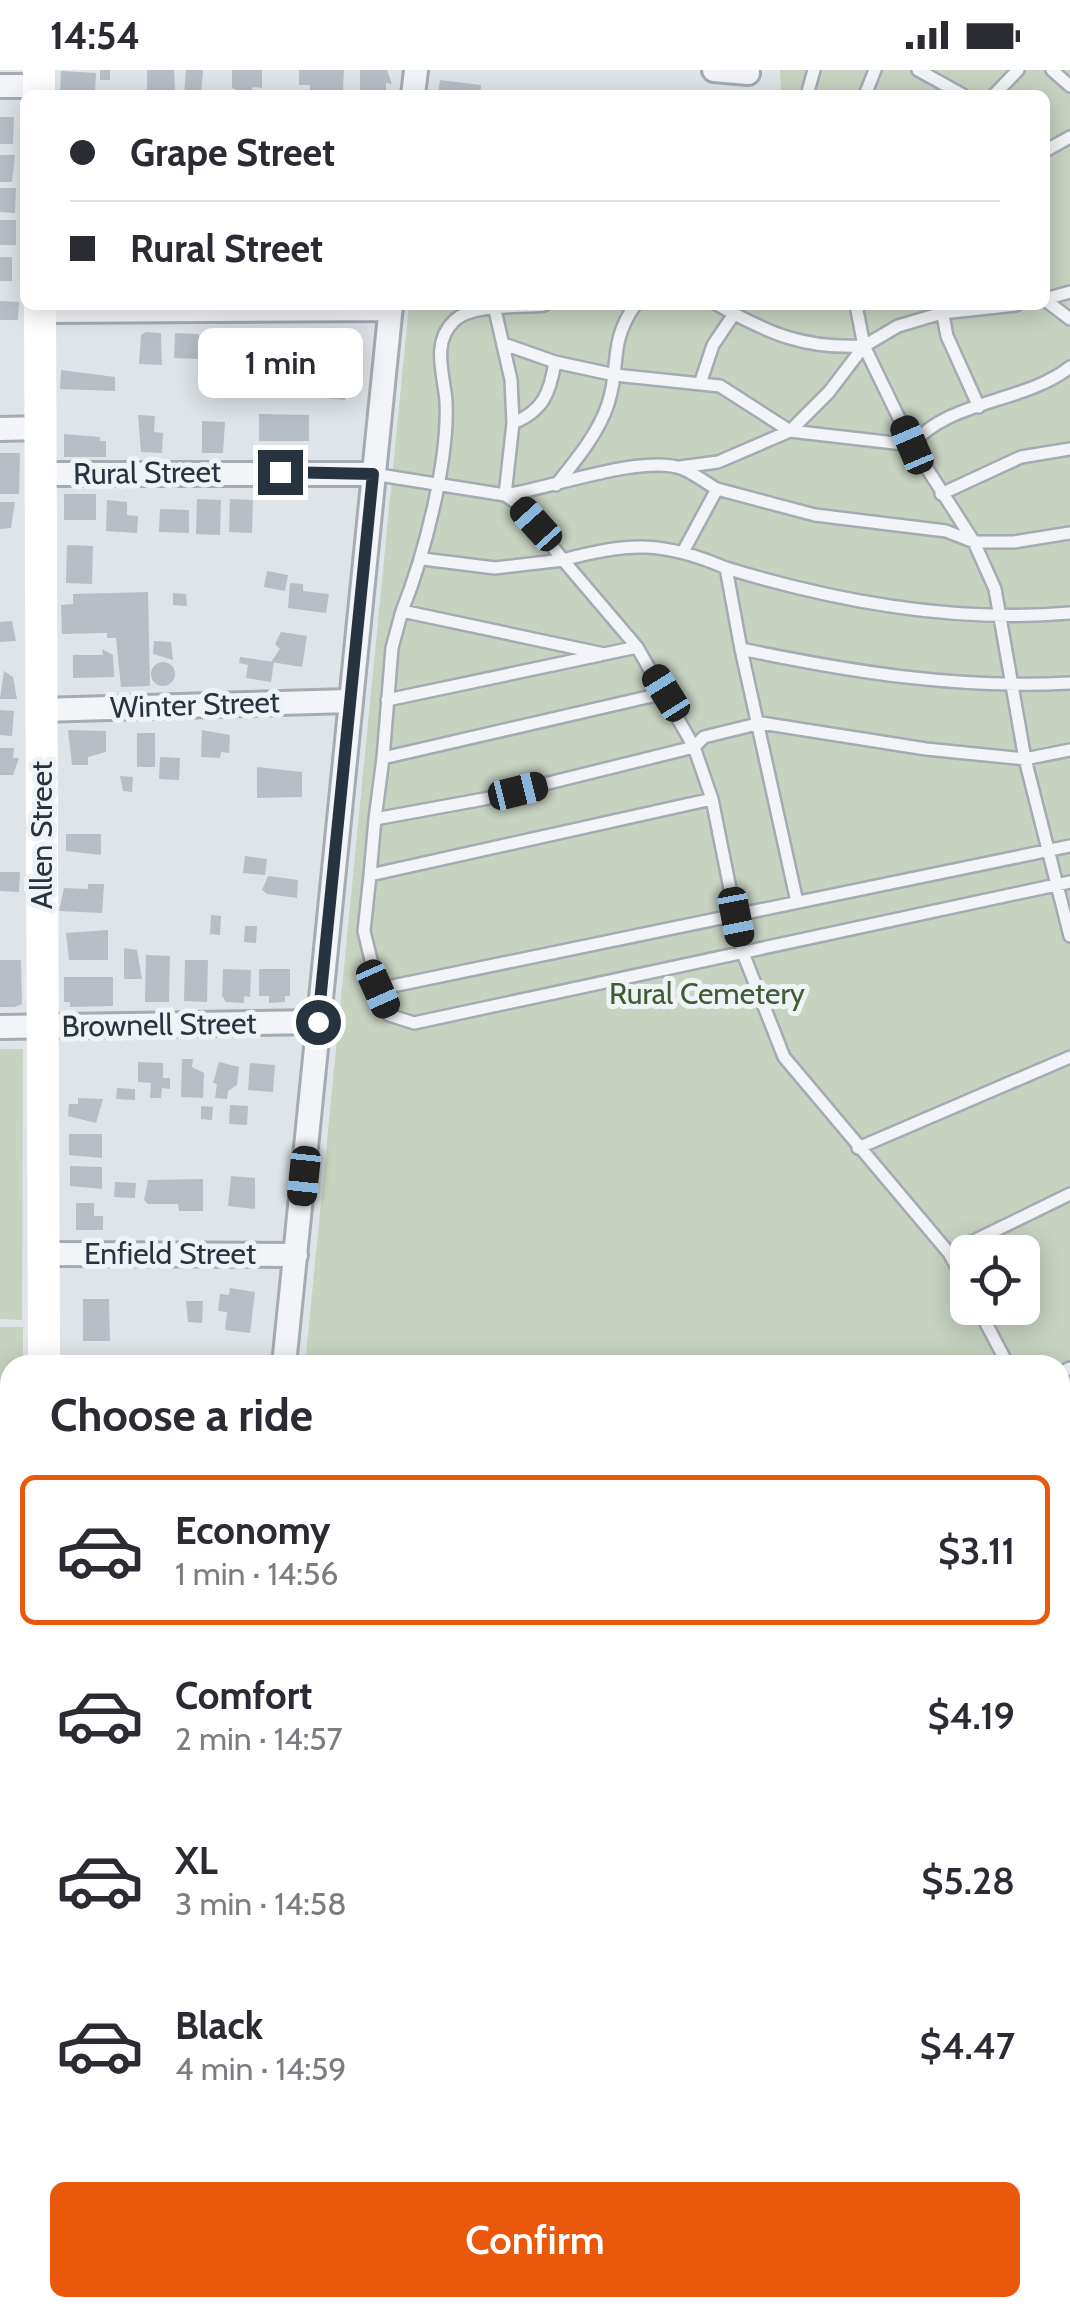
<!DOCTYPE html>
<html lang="en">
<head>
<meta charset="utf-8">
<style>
  body { margin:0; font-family:Cabin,sans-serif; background:#f2f2f3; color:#2b2b33; height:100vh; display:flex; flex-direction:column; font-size:38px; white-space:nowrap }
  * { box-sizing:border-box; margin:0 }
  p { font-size:32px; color:#7c7c81 }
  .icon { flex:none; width:55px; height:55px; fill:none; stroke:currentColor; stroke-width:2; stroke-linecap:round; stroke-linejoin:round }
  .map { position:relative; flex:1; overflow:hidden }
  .side { position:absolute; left:0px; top:1285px; width:1070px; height:962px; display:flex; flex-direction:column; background:#fff; border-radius:30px 30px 0 0; box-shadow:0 5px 25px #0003 }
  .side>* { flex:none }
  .top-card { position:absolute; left:20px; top:20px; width:1030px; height:220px; border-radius:15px; box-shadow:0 5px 25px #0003; display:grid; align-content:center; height:220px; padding:0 50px; background:#fff }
  .fabs { position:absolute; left:950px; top:1165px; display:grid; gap:20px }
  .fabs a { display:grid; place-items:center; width:90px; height:90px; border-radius:15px; background:#fff; box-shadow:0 5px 25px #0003; font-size:50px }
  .end { position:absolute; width:45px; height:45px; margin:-22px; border:12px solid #283340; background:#fff; box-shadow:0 0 0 5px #fff }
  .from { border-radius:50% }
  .bubble { position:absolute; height:70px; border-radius:15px; background:#fff; box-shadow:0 5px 25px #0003; font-size:32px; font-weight:600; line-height:70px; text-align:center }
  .car { position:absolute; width:30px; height:60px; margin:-30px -15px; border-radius:12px; box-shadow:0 0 8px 2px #0007; background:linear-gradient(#222 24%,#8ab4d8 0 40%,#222 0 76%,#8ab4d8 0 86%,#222 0) }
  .top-card b { display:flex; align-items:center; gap:35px; height:95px; font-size:38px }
  .top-card b+b { border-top:2px solid #e1e1e2 }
  .top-card i { width:25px; height:25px; background:#2b2b33 }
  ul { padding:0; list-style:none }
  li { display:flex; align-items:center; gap:30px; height:150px; margin:0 20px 15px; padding:0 30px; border:5px solid transparent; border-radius:15px }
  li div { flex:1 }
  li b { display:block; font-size:38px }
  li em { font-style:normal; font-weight:600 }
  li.active { border-color:#ea580c }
  li>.icon { width:90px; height:90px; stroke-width:1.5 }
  h2 { padding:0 50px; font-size:45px; line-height:120px }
  .button { display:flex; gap:20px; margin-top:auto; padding:20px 50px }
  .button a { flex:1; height:115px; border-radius:15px; background:#ea580c; color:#fff; font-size:40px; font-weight:600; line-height:115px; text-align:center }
  .status { display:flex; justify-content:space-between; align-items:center; height:70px; padding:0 50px; background:#fff; direction:ltr }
  .status svg { height:28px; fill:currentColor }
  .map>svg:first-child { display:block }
</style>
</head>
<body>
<div class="status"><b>14:54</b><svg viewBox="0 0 49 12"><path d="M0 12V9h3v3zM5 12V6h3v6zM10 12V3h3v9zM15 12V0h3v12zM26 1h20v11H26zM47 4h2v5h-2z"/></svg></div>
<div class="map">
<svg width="1070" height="2247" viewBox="0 0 1070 2247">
  <rect width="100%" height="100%" fill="#dfe4e8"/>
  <path fill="#c7d2c1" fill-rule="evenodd" d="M780,0H1070V1417L1060,1420V1295H305L409,235H1045V25H781ZM968,1182H1022V1238H968Z
    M0,979H23L22,1250L0,1249Z
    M0,1257H23V1295H10V1526H0Z
    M229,2238H589L954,2247H229Z"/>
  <path fill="#b7bec5" d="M100,0H110V10H100Z
    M147,0H174L175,22L147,23Z
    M186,0H203L201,25H184Z
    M232,0H262V18L253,17L250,25L232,18Z
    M299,0H344L343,21L310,20V15H299Z
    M360,0H387L392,14L386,13V25H360Z
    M61,1L96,3L95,25H60Z
    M440,10L481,15L480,25H438Z
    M0,47H14L13,74H0Z
    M0,85H15L12,112H0Z
    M0,118H16L15,143L0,142Z
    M0,150H16V175H0Z
    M0,187H12V211H0Z
    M0,231L19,232L18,250H0Z
    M146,262L161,263L162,295L139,294L141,265Z
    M175,263L199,264L198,289L174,288Z
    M292,266H314V295H292Z
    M334,267L358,268L357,297L333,296Z
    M260,297H282L281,324L260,323Z
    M61,300L115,307V321L60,319Z
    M209,301H220L219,321L208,320Z
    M328,310L347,312L345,330L326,328Z
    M259,344L309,345V371H259Z
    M138,345L155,346L154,362L163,363L162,383L141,382Z
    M202,351L225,352L223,383H202Z
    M64,364L100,367V371H106V387H64Z
    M0,383H20L19,424H0Z
    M64,424H96V450H64Z
    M197,429L221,430L220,465L196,464Z
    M230,429L253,430L252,463L229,462Z
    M107,430L127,432V445L138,446L137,463L106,461Z
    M0,432H15L11,458L0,459Z
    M160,439L189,440V463L159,462Z
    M67,475L93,476L92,514L66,513Z
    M267,501L288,505L285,521L264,517Z
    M290,513L303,514V521L329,524L326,543L288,538Z
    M148,522L150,616L121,617L116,568H107V563L62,564L61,535L73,534V524Z
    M173,523L186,524L187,536L173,535Z
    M12,551L16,571L0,572V552Z
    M281,562L307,566L302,597L271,592L280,579L275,574Z
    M154,571L171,572L173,590L153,584Z
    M102,579L113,585L114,607L73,608V585H103Z
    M240,587L274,592L271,612L246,608L248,595L239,593Z
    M151 604a12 12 0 1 1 24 0a12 12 0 1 1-24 0Z
    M4,601L13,607L17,629H0Z
    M0,640L14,641L12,666L0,665Z
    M68,660L106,661V682L88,687V695H72Z
    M202,660L230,665L229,683L221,682L220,688L201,687Z
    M137,663H155V697H137Z
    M0,678H14L13,688H19L13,705H0Z
    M160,687L180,688L179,710L159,709Z
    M257,697L302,702V727L257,728Z
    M120,706L133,707L132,722L123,721Z
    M66,764H101V785L66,781Z
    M245,786L267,789L265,805L243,803Z
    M0,802H20L19,822L0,821Z
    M268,806L298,810L297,828L267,824L262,820Z
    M88,814H104L102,843L59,841L64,818L88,819Z
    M211,845L221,846L220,865L210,864Z
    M245,856H257L256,873L244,872Z
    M108,860V890H69L66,863Z
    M124,878L137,880L142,909H124Z
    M146,885L170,886L169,932H145Z
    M0,890H21L22,934L15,937H0Z
    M185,890H208L207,932L184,931Z
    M223,899L251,900L250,927L244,926V933L226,932L222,926Z
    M259,899H290V926H285V932L269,933V926H259Z
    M64,907H113V936L70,937V932H64Z
    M182,989H193L192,997L204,1003L203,1028L181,1027Z
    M138,992L163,993V1008H170V1019L162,1018L161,1028H150L151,1013L138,1012Z
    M219,992L239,997L237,1015L228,1021L227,1029L215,1028L217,1014L213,1013Z
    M250,993L275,995L273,1022L248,1020Z
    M117,1018L135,1019V1030L116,1029Z
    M78,1028L103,1029L96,1053L68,1046L69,1034H78Z
    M230,1035L248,1036L247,1055L229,1054Z
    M201,1036L213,1037L212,1050L201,1049Z
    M69,1064H102V1088L69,1085Z
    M70,1096L102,1097V1119L70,1116Z
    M231,1106L255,1108V1139L228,1136Z
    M203,1109V1141H179L178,1134H148L144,1130L148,1110Z
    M115,1112L136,1113L135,1128L114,1127Z
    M76,1133H94V1146H103V1160H76Z
    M230,1218L255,1222L250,1263L225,1260L227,1242L218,1241L220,1224L229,1225Z
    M83,1229H109L110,1271H83Z
    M186,1231H203L202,1253L188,1252Z
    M0,1667H10V1722H0Z
    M10,1803V1855H0V1804Z
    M0,1912L10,1913V1930H0Z
    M0,1939H10V1969L0,1970Z
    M10,1984V2014H0V1985Z
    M0,2060H10V2089H0Z
    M0,2161H10V2214L0,2213Z
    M1060,2171H1070V2198H1060Z
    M1066,2237L1065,2247L1045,2245V2238Z
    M943,2238H961L960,2247L942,2245Z"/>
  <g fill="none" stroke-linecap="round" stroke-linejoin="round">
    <g stroke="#a4abb2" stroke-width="16">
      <path id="lane" d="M918,0L963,25
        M1052,0L1070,16
        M807,25L814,0
        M865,25L875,0
        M994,25L1018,0
        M1045,81L1070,67
        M1045,229L1070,222
        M1045,230L1070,249
        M718,235C770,264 804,279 864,276L856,235
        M941,235L947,266L979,337
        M495,240L511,310L513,353
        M504,274L555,292
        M864,276L912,375L974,472L995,519L1025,689L1070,866
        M701,311L713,275L734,244
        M790,361L912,375C948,330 1025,333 1070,297
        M790,361L829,322L864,276L898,256L942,243L1016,235
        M373,404L505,425L513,353C543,341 550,323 555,292L615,305L720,316L790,361L718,392L680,397
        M556,415C576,390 598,364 608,334C621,294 608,274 635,235
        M717,419L815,445L946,461L974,472H1014L1070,463
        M941,424L1021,387L1070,379
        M684,480L717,419C706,413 695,404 683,399C645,383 548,419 505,425L521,436L563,490C628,472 664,471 726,498L741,579C852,602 956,619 1070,613
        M423,489L495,498L563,490L637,577L694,677L712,729L743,883L784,987L949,1183L968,1218
        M726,498C837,532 954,553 1070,543
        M402,541C424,486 449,391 446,331C444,305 431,273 454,251C472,233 520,238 544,235
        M637,577L604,584L402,541L392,578L383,688L665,623
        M741,579L797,832
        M387,630L600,585
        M383,688L375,749L484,729L694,677L704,667L761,653L926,679L1025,689L1070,680
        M375,749L370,805L712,729
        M370,805L364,861L378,919L1070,776
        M378,919L389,945L414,953L1070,812
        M858,1078L1070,987
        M949,1183L1070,1124
        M978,1238L1008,1295
        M1060,1303L1070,1298
        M0,1649H10"/>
    </g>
    <g stroke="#a4abb2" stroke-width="28">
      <path id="street" d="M714,0L748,3
        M0,16H39
        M413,25L416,0
        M40,241L391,239
        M0,359L40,358
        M40,404H373
        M41,640L349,631
        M0,957L319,952
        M44,1184L296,1185
        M284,1295L391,235
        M1065,1459L1070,1633
        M0,1550H10
        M0,2119L10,2120
        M1060,2134H1070"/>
    </g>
    <use href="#lane" stroke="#f2f4f7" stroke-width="11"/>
    <use href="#street" stroke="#f2f4f7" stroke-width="22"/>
    <path stroke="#fff" stroke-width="32" d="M39,0V25
      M40,235L44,1295
      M1060,1461L1070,1458
      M0,1760H10
      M50,2238V2247"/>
  </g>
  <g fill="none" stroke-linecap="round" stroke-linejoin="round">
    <path stroke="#283340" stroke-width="12" d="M280,402L373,404L318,952"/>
  </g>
  <g text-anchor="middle" stroke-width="10" stroke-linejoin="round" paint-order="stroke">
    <g font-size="30" fill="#283340" stroke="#eff3f6">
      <text transform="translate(147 403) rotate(-1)" y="10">Rural Street</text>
      <text transform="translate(195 635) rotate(-2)" y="10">Winter Street</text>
      <text transform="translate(42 765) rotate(-90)" y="10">Allen Street</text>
      <text transform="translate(159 955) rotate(-1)" y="10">Brownell Street</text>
      <text x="170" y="1194">Enfield Street</text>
    </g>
    <g font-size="30" fill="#405b36" stroke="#eff3f6">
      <text x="707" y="934">Rural Cemetery</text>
    </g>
  </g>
</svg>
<div class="fabs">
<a><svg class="icon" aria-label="locate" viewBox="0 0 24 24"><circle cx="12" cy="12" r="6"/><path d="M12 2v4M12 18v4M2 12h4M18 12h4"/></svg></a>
</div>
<i class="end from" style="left:318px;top:952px"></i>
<i class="end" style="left:280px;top:402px"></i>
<div class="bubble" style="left:198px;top:258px;width:165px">1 min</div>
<i class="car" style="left:912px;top:375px;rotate:337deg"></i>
<i class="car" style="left:536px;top:454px;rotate:318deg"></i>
<i class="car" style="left:666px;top:623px;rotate:328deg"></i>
<i class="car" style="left:518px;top:721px;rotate:76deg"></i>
<i class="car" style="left:736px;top:847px;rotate:169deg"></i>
<i class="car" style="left:378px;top:919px;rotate:156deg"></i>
<i class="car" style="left:304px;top:1106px;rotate:186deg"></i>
<div class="top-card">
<b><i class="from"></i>Grape Street</b>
<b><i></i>Rural Street</b>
</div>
<section class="side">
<h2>Choose a ride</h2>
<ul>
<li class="active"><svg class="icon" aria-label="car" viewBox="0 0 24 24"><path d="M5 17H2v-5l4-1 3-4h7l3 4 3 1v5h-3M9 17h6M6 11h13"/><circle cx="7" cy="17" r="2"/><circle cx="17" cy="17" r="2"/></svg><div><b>Economy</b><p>1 min · 14:56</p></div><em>$3.11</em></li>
<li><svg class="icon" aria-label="car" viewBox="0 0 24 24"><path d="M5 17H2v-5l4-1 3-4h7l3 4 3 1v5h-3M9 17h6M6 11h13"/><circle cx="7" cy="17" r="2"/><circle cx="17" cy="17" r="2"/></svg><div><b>Comfort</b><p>2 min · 14:57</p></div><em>$4.19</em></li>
<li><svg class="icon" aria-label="car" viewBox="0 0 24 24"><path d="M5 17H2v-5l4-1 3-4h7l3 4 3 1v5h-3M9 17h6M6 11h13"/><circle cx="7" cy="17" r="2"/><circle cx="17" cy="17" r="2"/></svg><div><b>XL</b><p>3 min · 14:58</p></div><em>$5.28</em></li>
<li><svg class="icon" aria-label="car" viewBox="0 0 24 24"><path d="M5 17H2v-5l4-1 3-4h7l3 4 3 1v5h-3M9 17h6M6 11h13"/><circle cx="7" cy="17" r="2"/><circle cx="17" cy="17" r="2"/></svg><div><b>Black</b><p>4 min · 14:59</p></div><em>$4.47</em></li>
</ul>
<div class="button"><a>Confirm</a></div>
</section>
</div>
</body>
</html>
